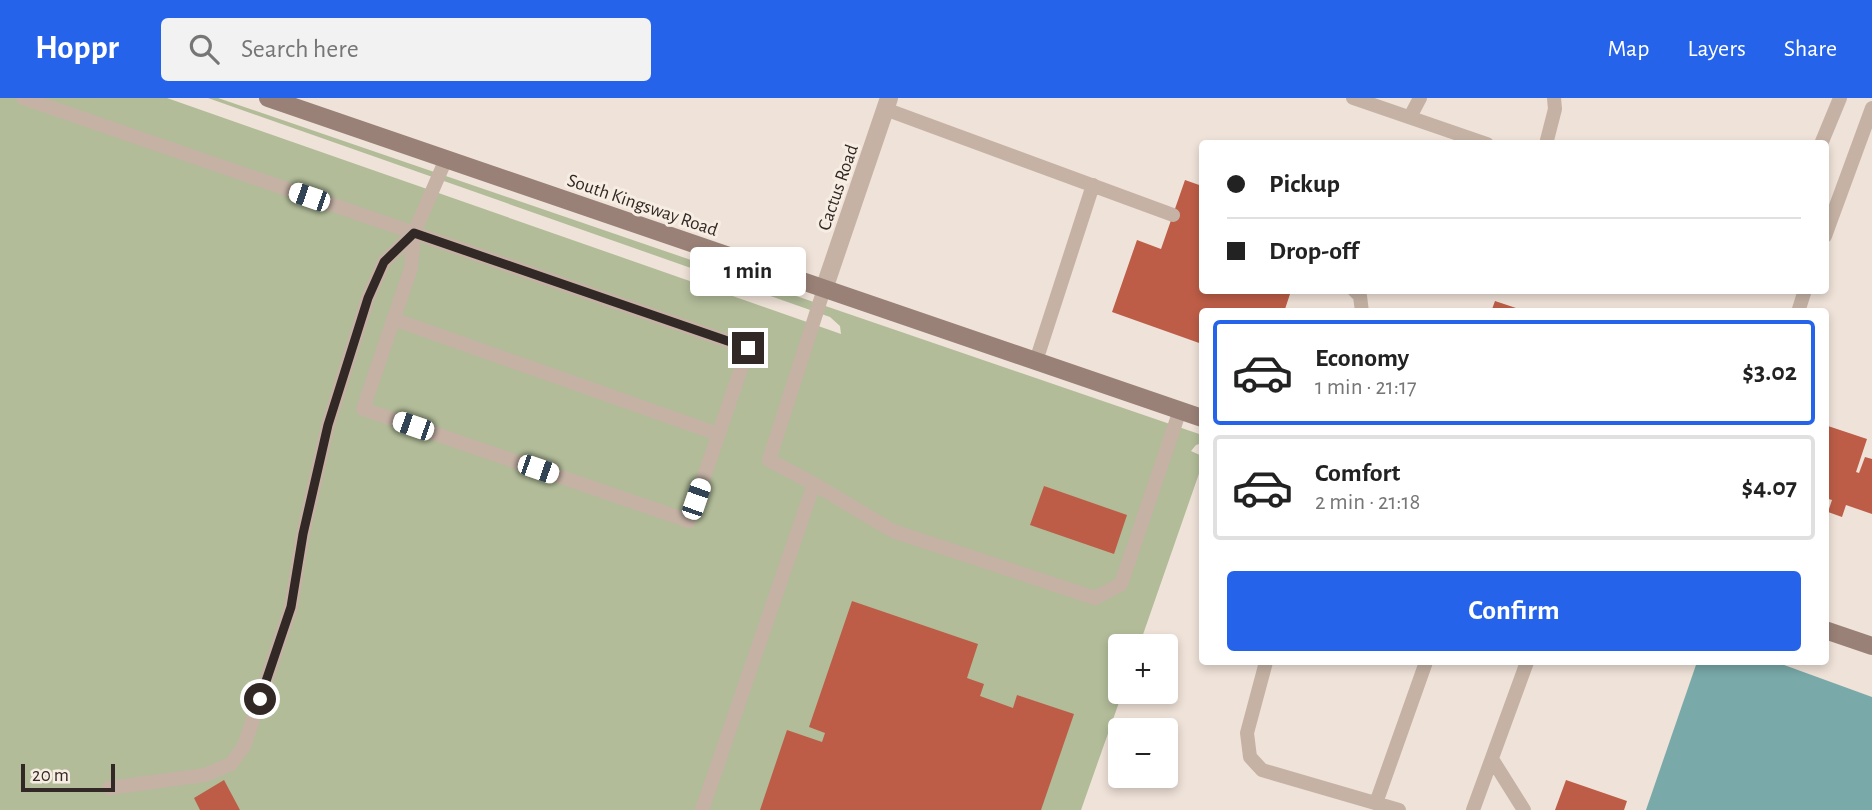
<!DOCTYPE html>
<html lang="en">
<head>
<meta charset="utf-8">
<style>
  body { margin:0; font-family:"Alegreya Sans",sans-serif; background:#f2f2f2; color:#222; height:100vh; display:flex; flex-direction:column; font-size:26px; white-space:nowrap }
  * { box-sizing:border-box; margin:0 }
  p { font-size:23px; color:#767676 }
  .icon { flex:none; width:38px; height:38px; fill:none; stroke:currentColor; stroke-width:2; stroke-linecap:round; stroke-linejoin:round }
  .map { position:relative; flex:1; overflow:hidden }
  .side { position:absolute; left:1199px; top:210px; width:630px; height:357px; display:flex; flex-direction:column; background:#fff; border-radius:7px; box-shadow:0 4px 10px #0003 }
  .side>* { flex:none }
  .top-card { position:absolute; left:1199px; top:42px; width:630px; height:154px; border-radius:7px; box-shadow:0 4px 10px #0003; display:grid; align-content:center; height:154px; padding:0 28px; background:#fff }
  .controls { position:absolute; left:1108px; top:536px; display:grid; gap:14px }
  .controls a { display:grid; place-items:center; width:70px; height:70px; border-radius:7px; background:#fff; box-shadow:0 4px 10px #0003; font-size:35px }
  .scale { position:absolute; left:21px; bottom:18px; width:94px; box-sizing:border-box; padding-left:7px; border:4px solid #322926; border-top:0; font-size:19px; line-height:24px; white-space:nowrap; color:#322926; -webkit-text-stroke:5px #f7ede3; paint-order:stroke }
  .end { position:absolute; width:32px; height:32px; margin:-16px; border:9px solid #322926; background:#fff; box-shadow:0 0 0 4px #fff }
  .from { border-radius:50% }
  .bubble { position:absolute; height:49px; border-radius:7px; background:#fff; box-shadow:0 4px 10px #0003; font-size:23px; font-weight:700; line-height:49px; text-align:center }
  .car { position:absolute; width:21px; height:42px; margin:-21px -10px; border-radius:9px; box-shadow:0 0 5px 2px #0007; background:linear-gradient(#fff 24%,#345 0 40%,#fff 0 76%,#345 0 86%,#fff 0) }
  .top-card b { display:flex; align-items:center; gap:24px; height:66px; font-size:26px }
  .top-card b+b { border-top:2px solid #e0e0e0 }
  .top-card i { width:18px; height:18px; background:#222 }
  ul { padding:12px 0 0; list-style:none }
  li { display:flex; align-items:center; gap:21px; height:105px; margin:0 14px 10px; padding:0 14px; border:4px solid #e0e0e0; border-radius:7px }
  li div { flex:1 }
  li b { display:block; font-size:26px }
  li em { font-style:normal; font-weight:700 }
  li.current { border-color:#2563eb }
  li>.icon { width:63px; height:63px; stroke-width:1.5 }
  .primary-button { display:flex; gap:14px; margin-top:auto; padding:14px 28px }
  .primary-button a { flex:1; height:80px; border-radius:7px; background:#2563eb; color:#fff; font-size:28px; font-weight:700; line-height:80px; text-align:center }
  header { display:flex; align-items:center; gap:42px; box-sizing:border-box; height:98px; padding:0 35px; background:#2563eb; color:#fff }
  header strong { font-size:33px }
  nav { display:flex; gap:38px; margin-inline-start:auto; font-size:24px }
  .search { width:490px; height:63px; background:#f2f2f2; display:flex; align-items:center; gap:18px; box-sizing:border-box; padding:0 24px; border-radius:7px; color:#767676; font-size:26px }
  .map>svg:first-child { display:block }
</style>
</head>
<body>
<header>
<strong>Hoppr</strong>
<div class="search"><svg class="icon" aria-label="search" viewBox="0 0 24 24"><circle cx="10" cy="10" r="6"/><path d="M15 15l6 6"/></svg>Search here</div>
<nav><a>Map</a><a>Layers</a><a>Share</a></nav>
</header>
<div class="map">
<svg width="1872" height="712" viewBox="0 0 1872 712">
  <rect width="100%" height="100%" fill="#efe2d8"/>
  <path fill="#b2bc99" d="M0,0H167L841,236L840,228L830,219L208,0H218L1202,337V345L1196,347L1191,353L1202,358V367L1139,548H1120V593H1123L1081,712H0Z"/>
  <path fill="#79a9a9" d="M1697,564H1776L1872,599V712H1646Z"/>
  <path fill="#bd5d47" d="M1185,82L1202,88V192H1279L1290,196L1284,214H1202V246L1112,214L1137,142L1161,151Z
    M1495,203L1525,213V214H1491Z
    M1825,327L1867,341L1856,374L1859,375L1865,359L1872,361V416L1846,407L1842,419L1828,414L1832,402L1825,400Z
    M1044,388L1127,417L1114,456L1030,427Z
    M852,503L978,546L967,580L984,586L980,598L1013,610L1017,597L1074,616L1041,712H760L787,632L822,644L825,635L809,629Z
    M224,682L240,712H200L194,700Z
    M1566,682L1627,703L1624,712H1555Z"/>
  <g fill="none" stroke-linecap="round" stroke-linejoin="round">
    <path stroke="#c5b2a5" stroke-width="14" d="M23,0L748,250L689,423L363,311L411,170L414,135
      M1353,0L1487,46
      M885,11L1173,117
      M1410,19L1420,0
      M1546,46L1555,11L1554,0
      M1821,46L1840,0
      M1825,138L1872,10
      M1354,192L1360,198L1362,214
      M1798,214L1805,192
      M393,221L718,336
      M1036,263L1093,87
      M814,386L893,433L1095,500L1121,486L1180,312
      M1266,564L1247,635L1250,659L1262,672L1399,712
      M1492,661L1524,712
      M109,690L205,677L231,666L244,648L291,509L303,436L328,327L368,200L384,164L414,135L446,61
      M1376,705L1426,564
      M702,712L814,386L769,362L824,191
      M1473,712L1527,564"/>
    <path stroke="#c5b2a5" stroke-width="18" d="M824,191L889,0"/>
    <path stroke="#998177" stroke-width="18" d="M268,0L1202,320
      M1825,532L1872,548"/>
  </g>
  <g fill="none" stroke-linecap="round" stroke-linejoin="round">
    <path stroke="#322926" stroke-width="9" d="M260,601L291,509L303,436L328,327L368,200L384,164L414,135L748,250"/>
  </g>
  <g text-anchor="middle" stroke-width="6" stroke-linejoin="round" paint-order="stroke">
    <g font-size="19" fill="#322926" stroke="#f7ede3">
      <text transform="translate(837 89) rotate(-71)" y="7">Cactus Road</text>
      <text transform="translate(643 106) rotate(19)" y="7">South Kingsway Road</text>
    </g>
  </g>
</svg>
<div class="controls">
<a>+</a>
<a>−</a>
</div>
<div class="scale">20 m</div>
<i class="end from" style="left:260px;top:601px"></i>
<i class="end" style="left:748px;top:250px"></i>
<div class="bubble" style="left:690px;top:149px;width:116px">1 min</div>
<i class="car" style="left:309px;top:99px;rotate:289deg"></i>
<i class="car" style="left:413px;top:328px;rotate:289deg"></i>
<i class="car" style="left:538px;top:371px;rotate:109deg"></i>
<i class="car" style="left:696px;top:401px;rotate:19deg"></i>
<div class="top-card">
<b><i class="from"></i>Pickup</b>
<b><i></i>Drop-off</b>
</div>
<section class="side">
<ul>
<li class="current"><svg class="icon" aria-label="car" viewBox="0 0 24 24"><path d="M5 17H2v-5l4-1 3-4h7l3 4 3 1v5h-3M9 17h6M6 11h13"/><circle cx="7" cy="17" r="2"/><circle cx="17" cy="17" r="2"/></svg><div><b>Economy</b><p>1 min · 21:17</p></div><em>$3.02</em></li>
<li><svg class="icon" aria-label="car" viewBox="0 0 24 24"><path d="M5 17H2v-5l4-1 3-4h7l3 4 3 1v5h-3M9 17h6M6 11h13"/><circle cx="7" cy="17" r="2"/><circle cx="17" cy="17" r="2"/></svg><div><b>Comfort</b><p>2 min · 21:18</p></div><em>$4.07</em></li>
</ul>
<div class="primary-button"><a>Confirm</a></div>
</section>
</div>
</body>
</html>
